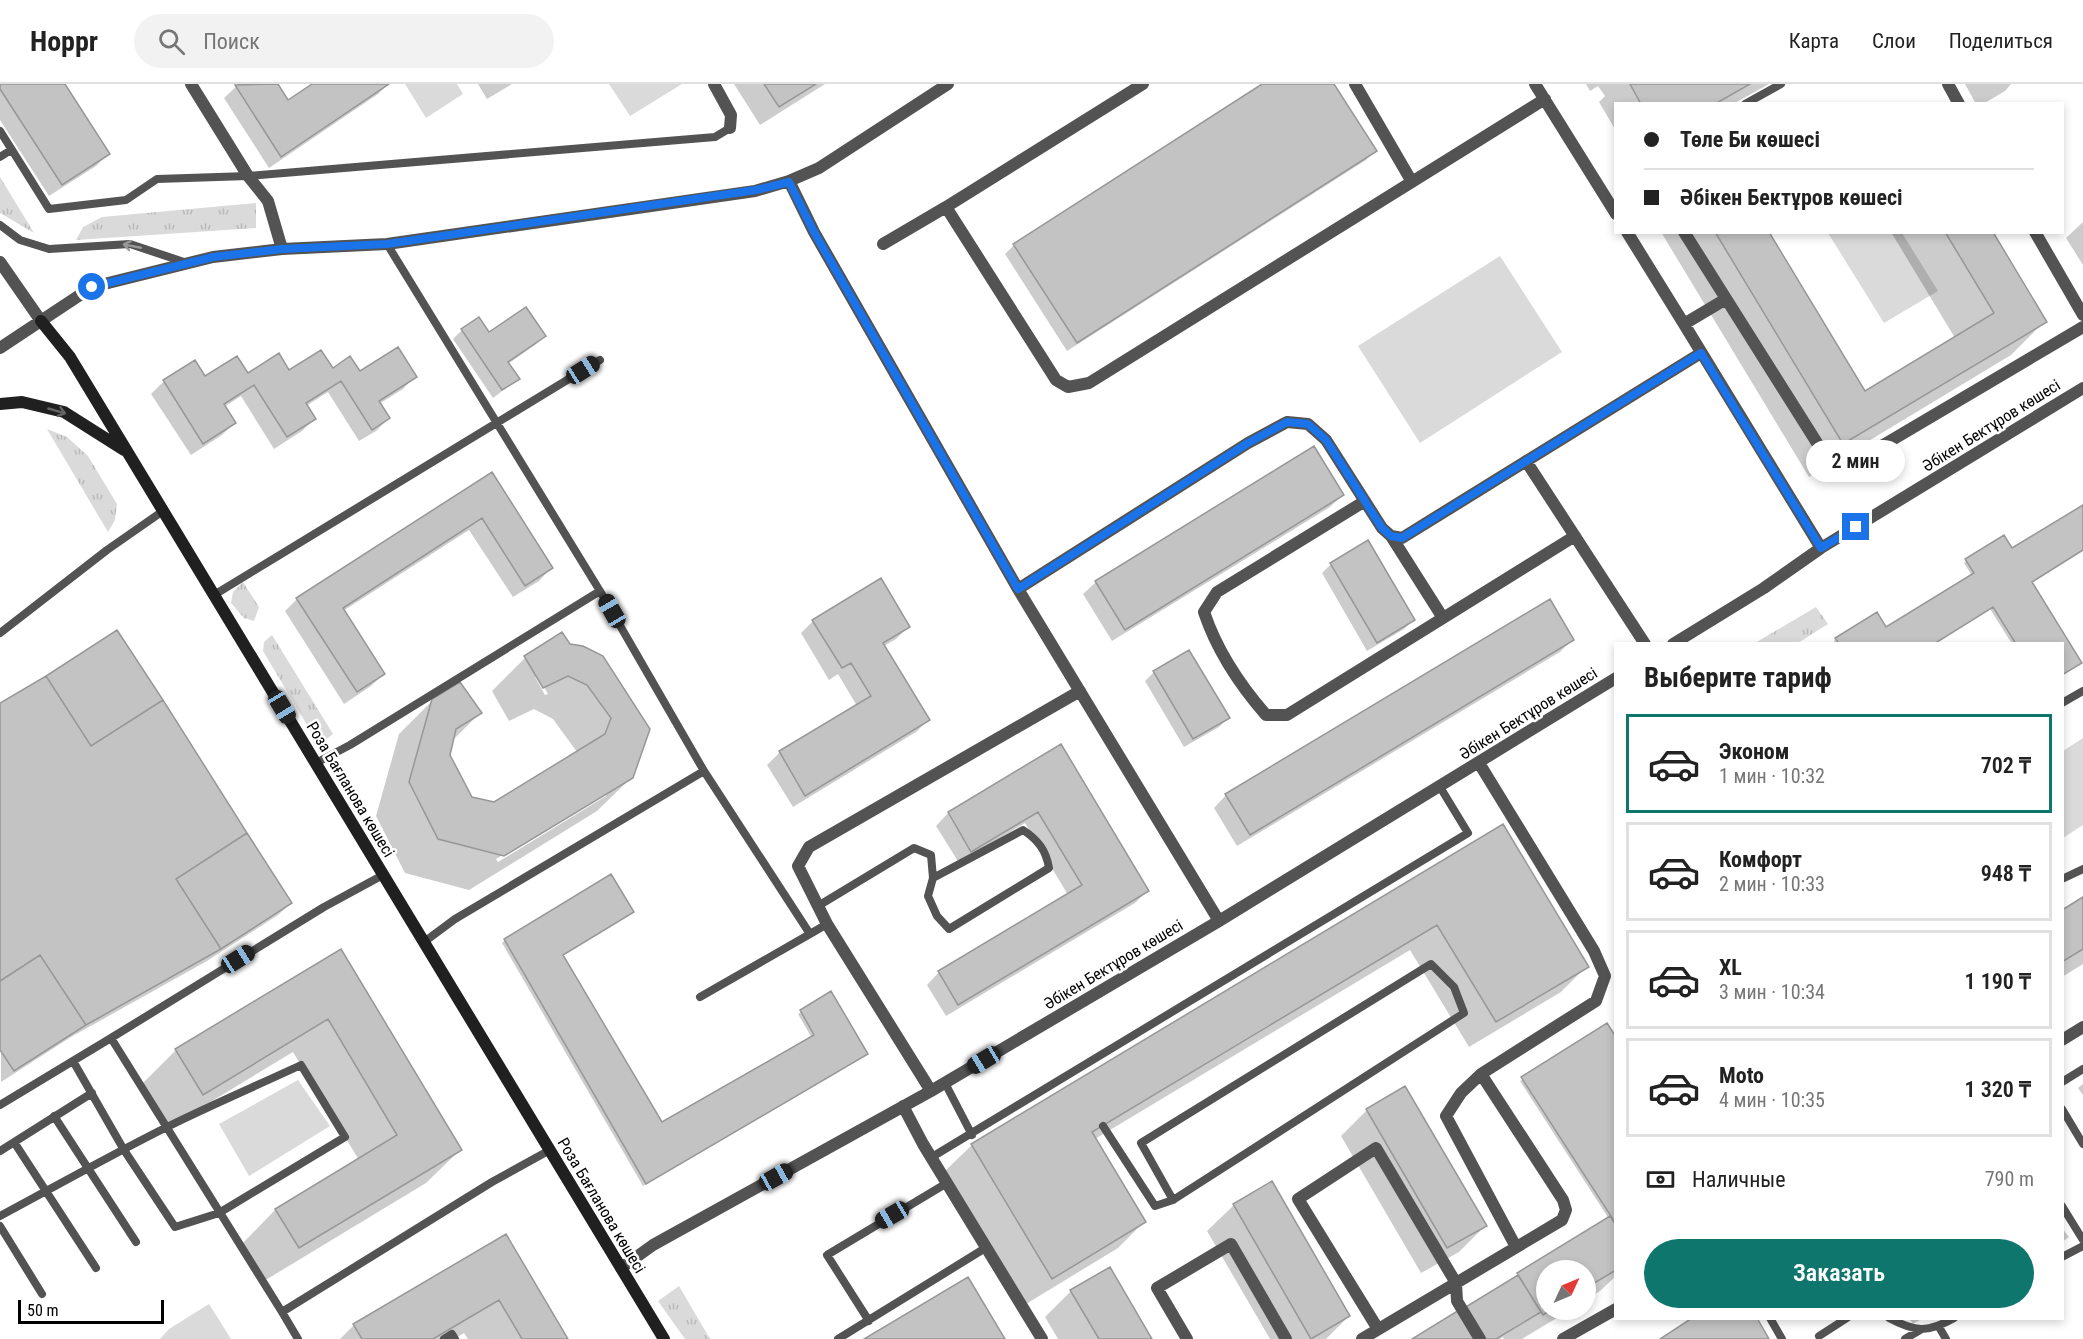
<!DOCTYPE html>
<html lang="ru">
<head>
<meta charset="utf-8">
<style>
  body { margin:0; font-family:"Roboto Condensed",sans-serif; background:#f2f2f2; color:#222; height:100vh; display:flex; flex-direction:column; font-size:22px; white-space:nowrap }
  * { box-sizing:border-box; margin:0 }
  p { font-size:20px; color:#767676 }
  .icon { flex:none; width:33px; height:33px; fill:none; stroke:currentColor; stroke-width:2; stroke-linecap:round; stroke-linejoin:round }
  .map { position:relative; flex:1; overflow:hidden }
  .sheet { position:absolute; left:1614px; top:558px; width:450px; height:678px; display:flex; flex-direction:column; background:#fff; border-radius:0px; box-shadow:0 3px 9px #0003 }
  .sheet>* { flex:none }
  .top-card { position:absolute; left:1614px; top:18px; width:450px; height:132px; border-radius:0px; box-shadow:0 3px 9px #0003; display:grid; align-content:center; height:132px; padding:0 30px; background:#fff }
  .needle { width:39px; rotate:46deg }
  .fabs { position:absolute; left:1536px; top:1176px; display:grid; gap:12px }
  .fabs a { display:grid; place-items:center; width:60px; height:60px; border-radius:50%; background:#fff; box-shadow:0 3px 9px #0003; font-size:30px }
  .scale { position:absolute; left:18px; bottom:15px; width:146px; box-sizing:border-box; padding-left:6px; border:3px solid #000; border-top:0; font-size:16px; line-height:21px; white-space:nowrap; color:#000; -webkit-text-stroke:4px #fff; paint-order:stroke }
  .end { position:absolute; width:27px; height:27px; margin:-14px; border:8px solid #1a73e8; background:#fff; box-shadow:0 0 0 3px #fff }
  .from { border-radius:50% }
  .bubble { position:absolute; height:42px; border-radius:21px; background:#fff; box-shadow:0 3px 9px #0003; font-size:20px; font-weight:600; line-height:42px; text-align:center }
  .car { position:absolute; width:18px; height:36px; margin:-18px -9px; border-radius:8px; box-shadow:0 0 4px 2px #0007; background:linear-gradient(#222 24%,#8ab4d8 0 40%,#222 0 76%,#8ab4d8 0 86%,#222 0) }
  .top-card b { display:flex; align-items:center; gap:21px; height:57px; font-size:22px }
  .top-card b+b { border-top:2px solid #e0e0e0 }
  .top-card i { width:15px; height:15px; background:#222 }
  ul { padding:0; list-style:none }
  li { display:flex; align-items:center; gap:18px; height:99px; margin:0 12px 9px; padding:0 18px; border:3px solid #e0e0e0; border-radius:0px }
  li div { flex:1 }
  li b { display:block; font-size:22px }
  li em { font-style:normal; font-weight:600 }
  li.current { border-color:#0f766e }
  li>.icon { width:54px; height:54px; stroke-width:1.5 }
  h2 { padding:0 30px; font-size:27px; line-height:72px }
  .pay { display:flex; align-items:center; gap:15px; height:66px; padding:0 30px; font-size:22px }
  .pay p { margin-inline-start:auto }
  .button { display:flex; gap:12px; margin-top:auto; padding:12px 30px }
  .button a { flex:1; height:69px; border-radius:36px; background:#0f766e; color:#fff; font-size:24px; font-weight:600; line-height:69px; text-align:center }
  header { display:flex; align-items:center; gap:36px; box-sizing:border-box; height:84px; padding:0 30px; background:#fff; border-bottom:2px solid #e0e0e0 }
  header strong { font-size:28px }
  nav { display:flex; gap:33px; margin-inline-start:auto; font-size:21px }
  .search { width:420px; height:54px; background:#f2f2f2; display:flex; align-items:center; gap:15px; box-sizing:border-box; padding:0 21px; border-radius:33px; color:#767676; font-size:22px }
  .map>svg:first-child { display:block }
</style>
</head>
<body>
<header>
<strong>Hoppr</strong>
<div class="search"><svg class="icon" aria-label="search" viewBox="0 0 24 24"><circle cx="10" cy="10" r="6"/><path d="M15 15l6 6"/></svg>Поиск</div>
<nav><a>Карта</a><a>Слои</a><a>Поделиться</a></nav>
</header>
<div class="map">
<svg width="2083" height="1255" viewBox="0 0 2083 1255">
  <defs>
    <pattern id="grass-tufts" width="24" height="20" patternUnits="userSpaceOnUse" patternTransform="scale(1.5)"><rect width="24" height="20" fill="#dadada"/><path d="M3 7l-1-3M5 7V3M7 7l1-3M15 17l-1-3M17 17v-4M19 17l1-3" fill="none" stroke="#b9b9b9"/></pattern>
  </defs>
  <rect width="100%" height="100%" fill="#fff"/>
  <path fill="url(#grass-tufts)" d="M0,93L34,149L0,129Z
    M256,119V144L76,156L83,143L102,133Z
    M47,345L67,353L88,372L117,420L115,436L108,448Z
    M243,498L259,523L254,537L244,534L231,519L233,508Z
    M1816,523L1828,540L1798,559H1755Z
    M272,551L333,650L319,661L263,567L264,558Z
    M679,1202L710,1255H685L658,1217Z"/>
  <path fill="#dadada" d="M405,0H457L463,10L426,34Z
    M609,0H682L630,32Z
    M1828,149H1902L1938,207L1884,239Z
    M1500,172L1562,268L1420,359L1358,262Z
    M2083,654V741L2063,754V667Z
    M298,996L330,1042L249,1092L219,1040Z
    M209,1220L231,1255H160L169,1245Z"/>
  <path fill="#0003" fill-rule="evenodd" d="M0,0H63L108,70L96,82L49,112L0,36Z
    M239,0H276L288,18L315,0H388L378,10L269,84L224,14Z
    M478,0H512L487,15Z
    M734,0H825L760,41Z
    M1265,0H1332L1375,66L1366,76L1067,267L1005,170L1014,161Z
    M1586,0H1769L1733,20H1616V47L1599,18L1605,12L1598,2L1590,7Z
    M1965,0H2011L2005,7L1983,20H1976Z
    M2083,138V181L2066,154Z
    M1661,148H1767L1864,309L1955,254L1891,148H1991L2045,237L2011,271L1809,393Z
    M462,246L489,250L544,252L535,261L508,280L518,295L493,314L453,255Z
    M194,278L205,294L333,286L359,289L415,292L403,305L379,320L389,334L376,347L359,357L328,308L306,322L314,335L302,347L274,365L241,312L224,323L234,339L222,351L191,371L151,310L164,297Z
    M491,390L551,484L539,497L513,513L469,446L343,527L383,590L371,602L344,620L285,527L297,515Z
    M1343,410L1330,423L1112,557L1083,510L1096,498Z
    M2083,422V466L2030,498L2080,579L2062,560H2012L1990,525L1933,560H1835L1834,557L1836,555L1886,545L1972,492L1964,479L1966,477L2012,466Z
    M1331,480L1413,536L1404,545L1367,567L1322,489Z
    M813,537L908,543L896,555L884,562L928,636L916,648L793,723L767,681L780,668L857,622L838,590L829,596L801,549Z
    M1572,556L1560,568L1237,762L1214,724L1226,711Z
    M569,561L602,573L632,693L597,727L469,806L405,789L376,732L399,650L433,616L480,629L452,657L449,671L472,714L494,719L577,668L553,635L534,625L509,637L492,607L525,574ZM535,593H538L548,610L545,611ZM606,708V712L498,778L496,775Z
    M1154,588L1228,634L1219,643L1184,663L1145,597Z
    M0,621L291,819L278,831L207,877L71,953L1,998Z
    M1061,662L1147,807L1135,819L946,932L927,901L939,888L1068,811L1025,739L959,779L936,742L948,729Z
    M1502,742L1587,882L1561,908L1469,963L1410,866L1095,1055L1144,1138L1118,1164L1026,1220L945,1087L972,1061Z
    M2083,815V880L2062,893V827Z
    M505,856L562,871L662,1040L812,954L798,930L801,928L863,972L643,1102L502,859Z
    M340,867L460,1066L426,1099L264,1197L242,1160L275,1126L359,1076L293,968L169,1043L142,1000L176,966Z
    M1616,955V1192L1600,1207L1586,1216V1186H1546V1226H1570L1522,1255H1504L1503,1253L1500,1255H1415L1609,1135L1520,997Z
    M2083,1000V1011L2078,1004Z
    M1367,1026L1485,1142L1459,1168L1421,1189L1341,1052Z
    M1234,1121L1349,1232L1326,1255H1270L1207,1147Z
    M2062,1144L2069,1153L2062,1158Z
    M505,1152L566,1255H468L464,1249L454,1255H340L354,1241Z
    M1071,1207L1151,1255H1058L1045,1233Z
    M1909,1234H1923L1913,1240Z"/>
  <path fill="#c3c3c3" stroke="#979797" stroke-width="1.5" d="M0,0H65L110,70L62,101L0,5Z
    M278,0L288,16L312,0H389L281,73L235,1Z
    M764,0H816L779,23Z
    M1262,0H1334L1377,67L1077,259L1013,160Z
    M1630,0H1750L1715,20H1641Z
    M1715,148H1769L1865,307L1994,229L1945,148H1993L2047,238L1843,360Z
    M526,223L546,252L508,278L520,295L502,306L461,245L479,233L489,248Z
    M398,263L417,293L379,317L390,334L372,346L341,297L306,319L316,335L287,353L254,301L224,320L236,339L203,360L163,296L195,276L205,292L237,272L248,289L279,269L289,286L321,266L333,284L350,272L360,287Z
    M1314,362L1344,411L1125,546L1095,497Z
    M492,388L553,484L525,502L482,434L343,524L385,590L357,608L296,514Z
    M2083,421V466L2032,498L2082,579L2062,591V560H2016L1993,523L1934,560H1839L1835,554L1877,528L1886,543L1974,489L1965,475L2004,451L2012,464Z
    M1368,456L1415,536L1377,559L1330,479Z
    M881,494L910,543L883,559L930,636L805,712L779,667L871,612L851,579L842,584L812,536Z
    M1550,515L1574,556L1250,751L1225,710Z
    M117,546L163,616L91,662L46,592Z
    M562,548L570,560L583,562L603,572L650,645L633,694L504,772L438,755L409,698L432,615L460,598L482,629L456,645L450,671L472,713L494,718L605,650L611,634L587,601L568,592L543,604L524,572Z
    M1189,566L1230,634L1193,655L1153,587Z
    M46,592L91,662L163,616L247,749L176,795L221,865L86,941L40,871L0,897V619Z
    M1061,660L1149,807L958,921L938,887L1082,801L1038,728L971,768L948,728Z
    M1503,740L1589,883L1496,938L1437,841L1092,1048L1146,1138L1052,1195L971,1060Z
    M247,749L292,819L221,865L176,795Z
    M611,790L634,828L563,871L662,1038L814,951L800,926L831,907L868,970L646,1100L504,855Z
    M2083,813V865L2062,878V826Z
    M341,865L462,1066L299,1164L275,1125L397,1051L328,935L203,1011L175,965Z
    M40,871L86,941L14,987L0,966V897Z
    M1607,939L1616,953V1140L1521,993Z
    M1405,1002L1487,1142L1447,1164L1366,1025Z
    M1272,1097L1350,1232L1311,1255L1233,1120Z
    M1610,1132L1616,1141V1186L1586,1204V1186H1546V1226H1551L1543,1231L1517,1189Z
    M506,1150L568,1255H522L499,1216L433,1255H362L353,1240Z
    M1110,1183L1152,1255H1099L1070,1206Z
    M1518,1191L1541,1228L1496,1255H1482L1464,1224Z
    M968,1193L1005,1255H864Z
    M1459,1226L1477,1255H1412Z
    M1692,1234H1757L1769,1255H1660Z"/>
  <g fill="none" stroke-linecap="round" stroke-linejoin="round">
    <path stroke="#535353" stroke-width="8" d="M1745,20L1781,0
      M0,47L49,125L126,116L157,95L248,92L715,53L730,44
      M0,73L11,66
      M0,141L20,156L49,165L130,160L187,179
      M387,160L600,507
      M214,511L600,276
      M0,549L107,466L163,427
      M2062,619L2083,607
      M316,679L350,661L600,507L704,687L455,835L424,858
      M2062,795L2083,785
      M818,822L914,764L931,771L933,794L928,812L937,832L949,845L1049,784C1046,766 1038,756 1023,746L933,794
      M810,850L827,840
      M1431,880L1454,903L1464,929L1173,1116L1141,1059Z
      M700,913L810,850L704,687
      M2062,998L2083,985
      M945,999L972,1051
      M0,1021L111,954
      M2062,1025L2083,1060
      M54,1032L136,1158
      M1103,1042L1155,1122L1173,1116
      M14,1058L96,1184
      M0,1067L92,1009
      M932,1073L1468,749L1440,703
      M2062,1122L2083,1156
      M0,1132C56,1102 111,1071 167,1043C211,1021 256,1002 301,981L345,1053L219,1129L175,1143L124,1066L73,977
      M0,1142L42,1210
      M2062,1173L2083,1162
      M282,1228L111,954L324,823L383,791
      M1770,1234L1782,1255
      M1889,1234C1915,1248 1928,1249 1954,1234
      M869,1237L827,1171L947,1099
      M1939,1243L1946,1255
      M1819,1252L1847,1234
      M298,1255L282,1228L492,1098L550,1066
      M444,1255L452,1250L455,1255
      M838,1255L987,1163
      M1905,1255L1920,1246"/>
    <path stroke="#535353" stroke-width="12" d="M191,0L248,92L268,117L282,165
      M714,0L731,31L730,44
      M1355,0L1412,98
      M1535,0L1616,130
      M1948,0L1959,20
      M789,97L814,148L1018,505L1219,837
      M946,123L1056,296L1068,303L1089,299L1545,15
      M1627,148L1684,240
      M1684,148L1836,389L2083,243
      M2035,148L2083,231
      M883,160L946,123L1143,0
      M0,178L41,237
      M1726,215L1684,240L1821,464
      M0,264L92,203L213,173L282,165L387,160L755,107L789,97L819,84L948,0
      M1526,377L1645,560
      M1365,417L1217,508L1204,528C1217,567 1239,600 1266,631H1287L1575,452
      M1391,452L1443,534
      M1018,505L1248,359L1287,338L1308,340L1326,356L1382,444L1391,452L1402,454L1701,269
      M1673,560L1764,504L1821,464L2083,304
      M1479,679L1594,867L1605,892L1596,917L1481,990L1461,1009L1446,1032L1516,1163
      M2062,956L2083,943
      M931,1007L827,840L798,782L809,763L1080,607
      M903,1022L923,1060L1042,1255
      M621,1184L653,1161L931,1007L1219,837L1616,594
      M1378,1245L1298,1115L1376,1064L1456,1199L1457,1217L1480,1255
      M1187,1255L1157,1204L1231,1160L1286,1255
      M1362,1255L1562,1136L1566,1126L1563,1116L1481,990
      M1563,1255L1616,1225"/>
    <path stroke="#202020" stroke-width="12" d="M41,237L70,273L664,1255
      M0,320L22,318L64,328L124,366"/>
  </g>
  <defs><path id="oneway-shaft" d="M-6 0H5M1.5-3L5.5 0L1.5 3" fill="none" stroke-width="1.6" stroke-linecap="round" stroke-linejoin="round" transform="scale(1.5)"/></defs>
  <use stroke="#989898" href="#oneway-shaft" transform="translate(132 162) rotate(-169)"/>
  <use stroke="#636363" href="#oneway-shaft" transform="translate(57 327) rotate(16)"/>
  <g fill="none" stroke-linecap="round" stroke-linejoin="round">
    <path stroke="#1a73e8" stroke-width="8" d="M92,203L213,173L282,165L387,160L756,106L789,98L814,148L1018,505L1248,359L1287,338L1308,340L1326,356L1382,444L1391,452L1402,454L1701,269L1821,464L1856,443"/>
  </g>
  <g text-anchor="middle" stroke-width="5" stroke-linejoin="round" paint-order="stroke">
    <g font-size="16" fill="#000" stroke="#fff">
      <text transform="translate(1991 341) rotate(-32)" y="6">Әбікен Бектұров көшесі</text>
      <text transform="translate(1528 629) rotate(-32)" y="6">Әбікен Бектұров көшесі</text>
      <text transform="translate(351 705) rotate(59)" y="6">Роза Бағланова көшесі</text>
      <text transform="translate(1113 880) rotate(-31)" y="6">Әбікен Бектұров көшесі</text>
      <text transform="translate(602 1121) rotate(59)" y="6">Роза Бағланова көшесі</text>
    </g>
  </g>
</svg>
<div class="fabs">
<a><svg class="needle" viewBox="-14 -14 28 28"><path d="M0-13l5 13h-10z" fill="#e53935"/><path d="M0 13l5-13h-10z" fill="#767676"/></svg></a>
</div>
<div class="scale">50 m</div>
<i class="end from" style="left:92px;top:203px"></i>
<i class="end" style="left:1856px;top:443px"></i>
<div class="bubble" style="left:1806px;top:356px;width:99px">2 мин</div>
<i class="car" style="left:583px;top:286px;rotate:58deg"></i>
<i class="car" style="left:612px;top:527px;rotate:330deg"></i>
<i class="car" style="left:282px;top:623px;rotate:149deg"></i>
<i class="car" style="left:238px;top:875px;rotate:58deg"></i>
<i class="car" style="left:984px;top:976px;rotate:239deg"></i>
<i class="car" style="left:776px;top:1093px;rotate:61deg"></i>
<i class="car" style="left:892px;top:1131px;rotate:240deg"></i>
<div class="top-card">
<b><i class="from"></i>Төле Би көшесі</b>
<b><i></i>Әбікен Бектұров көшесі</b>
</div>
<section class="sheet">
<h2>Выберите тариф</h2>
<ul>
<li class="current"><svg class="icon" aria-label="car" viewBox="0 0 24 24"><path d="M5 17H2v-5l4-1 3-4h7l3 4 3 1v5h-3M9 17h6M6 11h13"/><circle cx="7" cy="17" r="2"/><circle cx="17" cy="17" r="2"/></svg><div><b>Эконом</b><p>1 мин · 10:32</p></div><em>702 ₸</em></li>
<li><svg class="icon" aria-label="car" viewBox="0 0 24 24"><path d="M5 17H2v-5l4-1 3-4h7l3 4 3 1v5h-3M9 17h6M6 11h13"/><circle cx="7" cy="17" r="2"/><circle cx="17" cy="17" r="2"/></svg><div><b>Комфорт</b><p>2 мин · 10:33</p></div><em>948 ₸</em></li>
<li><svg class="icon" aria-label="car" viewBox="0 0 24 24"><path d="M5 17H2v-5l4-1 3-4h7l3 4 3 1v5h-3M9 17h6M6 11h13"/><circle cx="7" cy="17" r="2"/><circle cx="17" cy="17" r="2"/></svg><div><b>XL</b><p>3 мин · 10:34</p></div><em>1 190 ₸</em></li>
<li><svg class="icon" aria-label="car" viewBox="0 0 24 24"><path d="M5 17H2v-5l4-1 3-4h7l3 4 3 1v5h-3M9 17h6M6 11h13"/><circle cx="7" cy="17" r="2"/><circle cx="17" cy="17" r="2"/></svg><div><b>Moto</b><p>4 мин · 10:35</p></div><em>1 320 ₸</em></li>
</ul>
<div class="pay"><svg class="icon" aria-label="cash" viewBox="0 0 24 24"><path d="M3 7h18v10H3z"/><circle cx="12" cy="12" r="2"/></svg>Наличные<p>790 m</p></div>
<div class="button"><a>Заказать</a></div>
</section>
</div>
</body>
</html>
